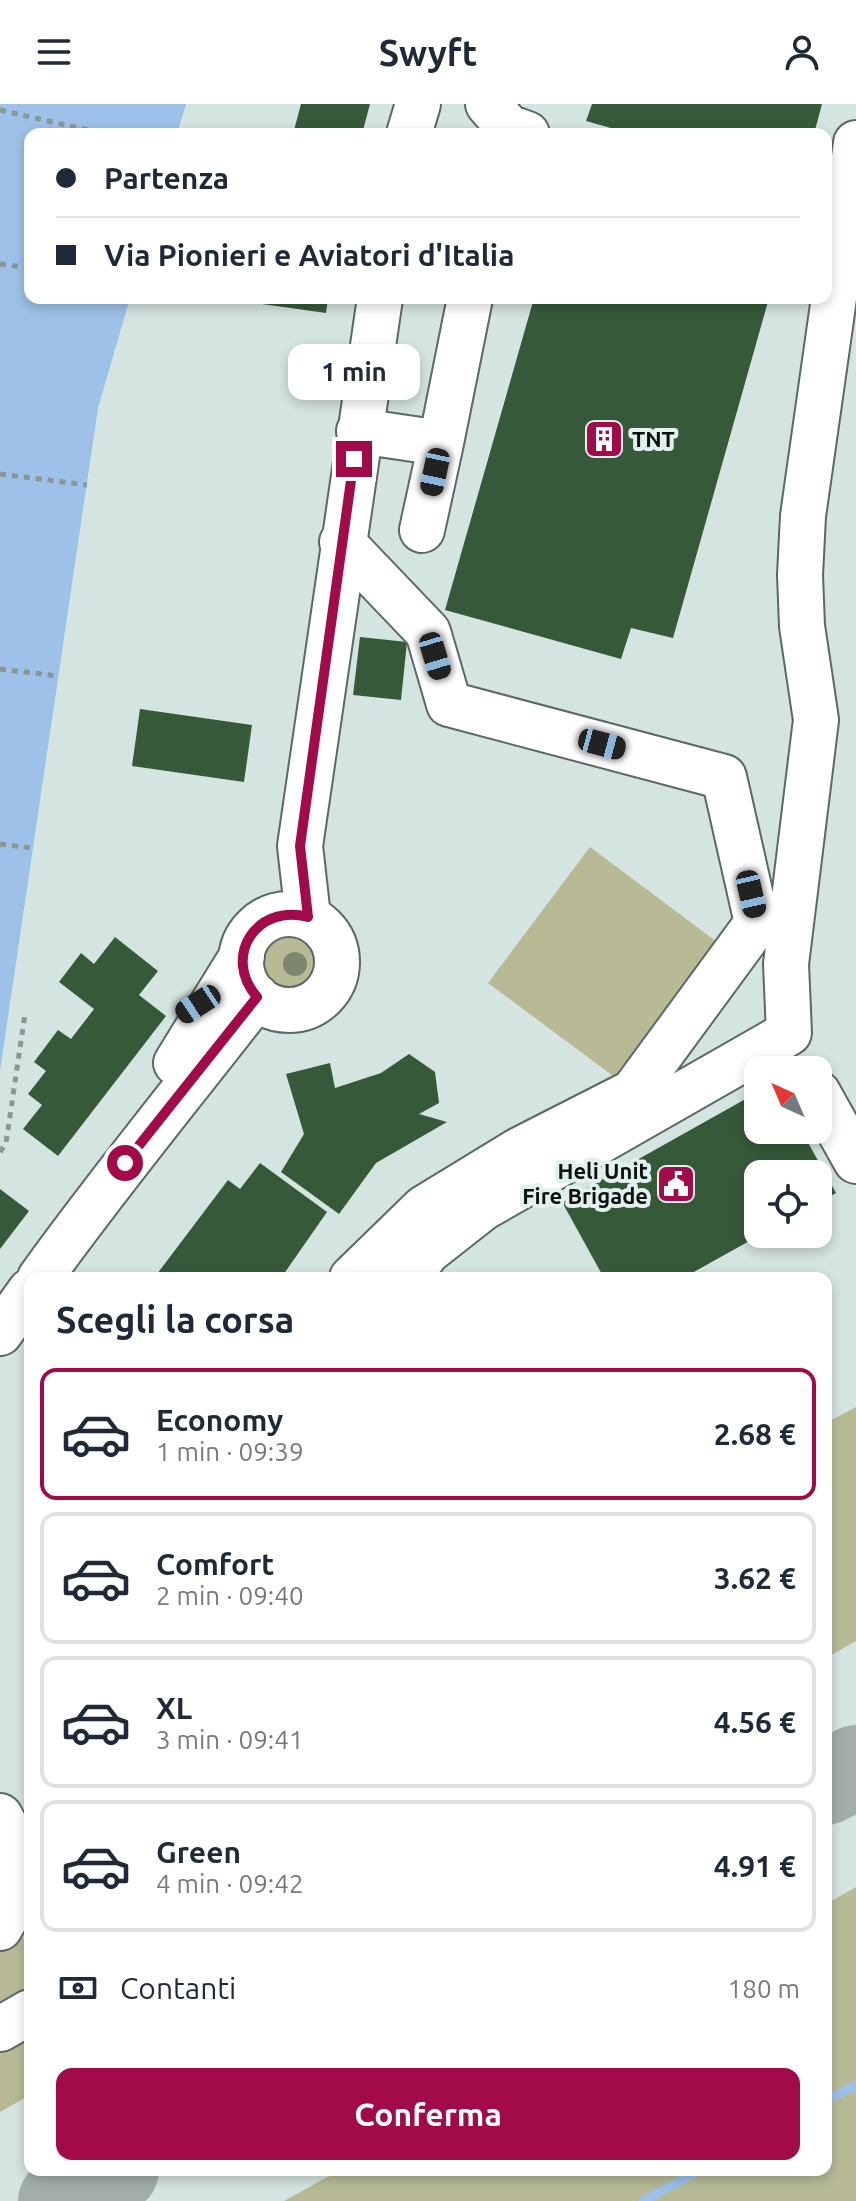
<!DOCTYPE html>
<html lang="it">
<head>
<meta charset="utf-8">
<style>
  body { margin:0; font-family:Ubuntu,sans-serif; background:#f2f2f3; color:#1f2937; height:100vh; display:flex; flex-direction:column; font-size:30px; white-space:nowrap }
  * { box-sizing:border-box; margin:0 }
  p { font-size:26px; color:#747a83 }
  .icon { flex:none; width:44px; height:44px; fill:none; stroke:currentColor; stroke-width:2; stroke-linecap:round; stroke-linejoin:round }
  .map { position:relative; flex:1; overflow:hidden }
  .panel { position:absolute; left:24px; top:1168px; width:808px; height:904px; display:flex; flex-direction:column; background:#fff; border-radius:16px; box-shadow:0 4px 12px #0003 }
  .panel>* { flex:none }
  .hud { position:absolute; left:24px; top:24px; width:808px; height:176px; border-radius:16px; box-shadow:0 4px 12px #0003; display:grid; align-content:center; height:176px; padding:0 32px; background:#fff }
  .needle { width:52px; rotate:316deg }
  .controls { position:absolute; left:744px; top:952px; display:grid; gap:16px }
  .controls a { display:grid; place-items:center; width:88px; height:88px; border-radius:16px; background:#fff; box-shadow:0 4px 12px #0003; font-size:40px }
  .end { position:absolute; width:36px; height:36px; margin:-18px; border:10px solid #a20a49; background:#fff; box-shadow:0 0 0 4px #fff }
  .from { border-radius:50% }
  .bubble { position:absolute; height:56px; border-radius:16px; background:#fff; box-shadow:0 4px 12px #0003; font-size:26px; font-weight:700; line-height:56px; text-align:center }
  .car { position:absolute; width:24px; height:48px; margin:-24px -12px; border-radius:10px; box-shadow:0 0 6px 2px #0007; background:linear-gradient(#222 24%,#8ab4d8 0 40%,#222 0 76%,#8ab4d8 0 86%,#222 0) }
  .hud b { display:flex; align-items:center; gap:28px; height:76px; font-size:30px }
  .hud b+b { border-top:2px solid #e0e1e3 }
  .hud i { width:20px; height:20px; background:#1f2937 }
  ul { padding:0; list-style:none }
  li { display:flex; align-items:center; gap:24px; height:132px; margin:0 16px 12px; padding:0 16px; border:4px solid #e0e1e3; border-radius:16px }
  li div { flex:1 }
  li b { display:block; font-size:30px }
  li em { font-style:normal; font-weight:700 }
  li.on { border-color:#a20a49 }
  li>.icon { width:72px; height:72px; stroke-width:1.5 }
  h2 { padding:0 32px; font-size:36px; line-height:96px }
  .pay { display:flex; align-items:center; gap:20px; height:88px; padding:0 32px; font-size:30px }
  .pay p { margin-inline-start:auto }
  .action { display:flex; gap:16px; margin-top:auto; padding:16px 32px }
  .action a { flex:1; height:92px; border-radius:16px; background:#a20a49; color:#fff; font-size:32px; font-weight:700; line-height:92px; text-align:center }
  header { display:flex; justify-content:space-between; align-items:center; height:104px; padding:0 32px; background:#fff; font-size:36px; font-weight:700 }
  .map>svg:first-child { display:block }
</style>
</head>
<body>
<header><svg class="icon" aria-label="menu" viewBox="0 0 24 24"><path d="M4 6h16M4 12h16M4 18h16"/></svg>Swyft<svg class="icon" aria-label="person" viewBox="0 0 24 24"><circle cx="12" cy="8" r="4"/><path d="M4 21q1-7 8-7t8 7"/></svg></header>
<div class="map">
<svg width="856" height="2097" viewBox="0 0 856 2097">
  <rect width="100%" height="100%" fill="#d4e4e0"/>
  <path fill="#b7ba95" d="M590,743L721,841L620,977L488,879Z
    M263 860a26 26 0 1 1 52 0a26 26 0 1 1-52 0Z
    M856,1303V1537L826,1554V1319Z
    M856,1783V2097H284L340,2066H826V1800Z
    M30,1830V1897L0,1913V1847Z
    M30,1919V1991L0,2008V1935Z"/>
  <path fill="#9dc1e8" d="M0,0H186L177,30H30V194H130L98,304L0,967Z"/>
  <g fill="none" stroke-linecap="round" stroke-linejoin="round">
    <path stroke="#9dc1e8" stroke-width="9" d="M826,1997L856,1981
      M643,2097L700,2066"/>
    <path stroke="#a1aeab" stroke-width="84" d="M826,1679L856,1663
      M60,2097L117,2066"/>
  </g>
  <path fill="#365a39" d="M301,0H370L362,30H293Z
    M592,0H822L814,30H632L586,17Z
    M263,194H328L326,209L262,200Z
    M534,194H769L673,534L631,524L621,555L445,506Z
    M360,533L407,538L401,596L353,591Z
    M140,605L252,621L244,678L132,662Z
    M115,833L158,867L139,891L166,912L58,1052L23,1025L42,1001L28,990L46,967L34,958L58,926L71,935L94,905L59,878L81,849L94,860Z
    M409,950L435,968L439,999L419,1010L447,1018L376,1059L339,1110L281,1068L304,1030L286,970L330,959L335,984L381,969Z
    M758,988V1026H801L836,1089L818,1099V1070H758V1130H762L683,1174H604L562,1098Z
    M260,1059L327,1108L281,1174H154L228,1076L240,1085Z
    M0,1085L29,1107L0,1145Z"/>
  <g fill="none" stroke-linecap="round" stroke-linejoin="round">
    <g stroke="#5b6966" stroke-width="48">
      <path id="minor" d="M488,0L508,23L527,30
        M409,30L418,0
        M359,327L441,339L470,194
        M422,426L441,339
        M342,438L428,528L449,600L724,673L757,819L633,988L519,1046L424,1104L352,1174
        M241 858a48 48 0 1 1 96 0a48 48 0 1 1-96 0Z
        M308,813L300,742L380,194
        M176,959L242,852
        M818,989L856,1057
        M40,1174C109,1078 184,987 257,893
        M408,1174L427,1148L483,1104L789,929L786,860L816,616L802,522L800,471L803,412L856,39
        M0,1229L30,1187
        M0,1712L30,1768
        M0,1771C12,1791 13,1804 0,1824
        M0,1925L30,1908"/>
    </g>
    <path stroke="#8b9794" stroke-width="5" stroke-dasharray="6 6" stroke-linecap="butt" d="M0,6L105,30
      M0,160L30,164
      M0,370L87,381
      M0,565L58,572
      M0,740L33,744
      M0,1048L6,1039L25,910"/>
    <use href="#minor" stroke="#fff" stroke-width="44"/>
  </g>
  <circle fill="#7f866f" cx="295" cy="860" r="12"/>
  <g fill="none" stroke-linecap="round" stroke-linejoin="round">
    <path stroke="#a20a49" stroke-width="10" d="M125,1059L257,893C222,853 256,799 308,813L300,742L354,355"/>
  </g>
  <defs>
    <g id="building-square" transform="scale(2)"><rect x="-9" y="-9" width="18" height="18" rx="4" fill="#a20a49" stroke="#e1f1ed"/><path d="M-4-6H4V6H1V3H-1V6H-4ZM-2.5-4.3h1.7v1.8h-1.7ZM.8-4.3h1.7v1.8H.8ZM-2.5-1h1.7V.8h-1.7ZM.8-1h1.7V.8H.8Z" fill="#fff"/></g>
    <g id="civic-square" transform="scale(2)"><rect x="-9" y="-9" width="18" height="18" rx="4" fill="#a20a49" stroke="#e1f1ed"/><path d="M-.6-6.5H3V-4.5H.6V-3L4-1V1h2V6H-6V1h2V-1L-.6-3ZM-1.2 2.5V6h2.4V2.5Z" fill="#fff"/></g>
  </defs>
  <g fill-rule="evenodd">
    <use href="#building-square" x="604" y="335"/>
    <use href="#civic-square" x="676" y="1080"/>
  </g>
  <g text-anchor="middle" stroke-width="8" stroke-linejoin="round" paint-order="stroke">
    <g font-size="22" font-weight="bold" fill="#0c1110" stroke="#e1f1ed" text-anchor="start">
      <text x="632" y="343">TNT</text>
      <text x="648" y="1075" text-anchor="end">Heli Unit<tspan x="648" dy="25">Fire Brigade</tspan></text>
    </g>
  </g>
</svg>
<div class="controls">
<a><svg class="needle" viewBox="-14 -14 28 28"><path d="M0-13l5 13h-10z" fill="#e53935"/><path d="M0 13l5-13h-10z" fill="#747a83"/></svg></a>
<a><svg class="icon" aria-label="locate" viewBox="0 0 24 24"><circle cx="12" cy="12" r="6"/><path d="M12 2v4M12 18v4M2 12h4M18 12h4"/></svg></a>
</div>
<i class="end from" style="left:125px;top:1059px"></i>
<i class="end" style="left:354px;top:355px"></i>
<div class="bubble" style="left:288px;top:240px;width:132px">1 min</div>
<i class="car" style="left:435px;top:368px;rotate:192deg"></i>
<i class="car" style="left:435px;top:552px;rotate:163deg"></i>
<i class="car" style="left:602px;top:640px;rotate:105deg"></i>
<i class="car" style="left:751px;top:790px;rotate:167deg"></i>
<i class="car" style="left:198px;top:900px;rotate:237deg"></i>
<div class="hud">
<b><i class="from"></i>Partenza</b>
<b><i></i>Via Pionieri e Aviatori d'Italia</b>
</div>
<section class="panel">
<h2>Scegli la corsa</h2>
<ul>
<li class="on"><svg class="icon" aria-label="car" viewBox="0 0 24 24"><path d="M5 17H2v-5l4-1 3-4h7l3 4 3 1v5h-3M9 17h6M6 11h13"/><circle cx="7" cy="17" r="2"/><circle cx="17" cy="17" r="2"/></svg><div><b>Economy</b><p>1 min · 09:39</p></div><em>2.68 €</em></li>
<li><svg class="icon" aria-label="car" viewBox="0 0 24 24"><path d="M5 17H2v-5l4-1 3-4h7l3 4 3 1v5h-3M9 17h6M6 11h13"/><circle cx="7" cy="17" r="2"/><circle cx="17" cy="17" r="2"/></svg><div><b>Comfort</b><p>2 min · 09:40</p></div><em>3.62 €</em></li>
<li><svg class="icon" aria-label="car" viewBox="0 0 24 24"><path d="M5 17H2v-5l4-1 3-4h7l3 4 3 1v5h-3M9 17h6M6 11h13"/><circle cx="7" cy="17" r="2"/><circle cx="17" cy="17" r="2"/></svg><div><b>XL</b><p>3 min · 09:41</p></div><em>4.56 €</em></li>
<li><svg class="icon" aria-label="car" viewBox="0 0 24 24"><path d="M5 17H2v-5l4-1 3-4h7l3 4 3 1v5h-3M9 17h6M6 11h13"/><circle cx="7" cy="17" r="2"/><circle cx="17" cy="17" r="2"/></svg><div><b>Green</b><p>4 min · 09:42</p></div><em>4.91 €</em></li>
</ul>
<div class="pay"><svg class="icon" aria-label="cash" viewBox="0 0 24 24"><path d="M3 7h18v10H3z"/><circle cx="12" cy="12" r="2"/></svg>Contanti<p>180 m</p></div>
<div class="action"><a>Conferma</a></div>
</section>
</div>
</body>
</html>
